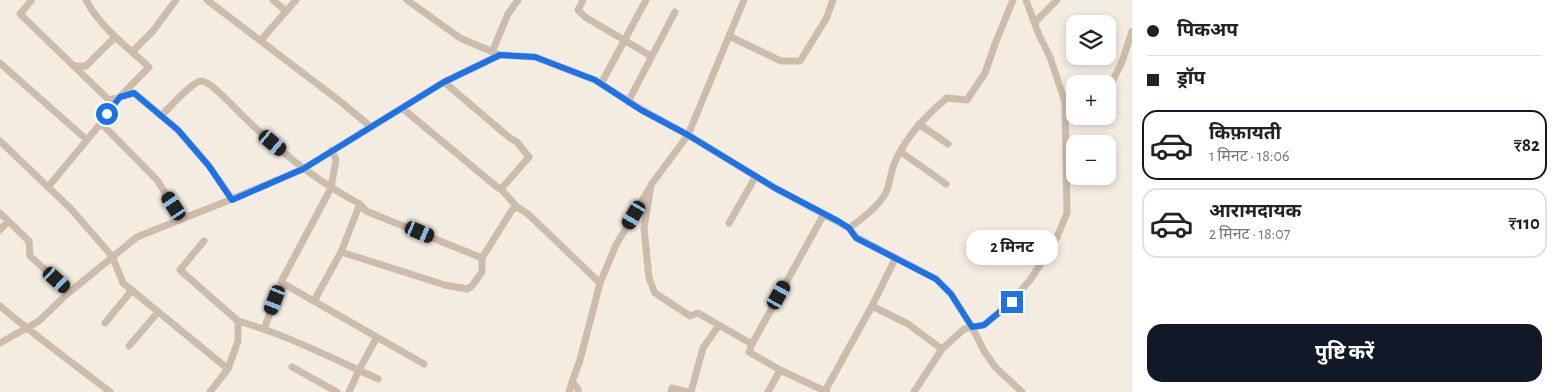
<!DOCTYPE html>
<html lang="hi">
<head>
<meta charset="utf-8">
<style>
  body { margin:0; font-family:"Alegreya Sans","Noto Sans Devanagari",sans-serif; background:#f6f6f6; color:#222; height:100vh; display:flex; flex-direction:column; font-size:19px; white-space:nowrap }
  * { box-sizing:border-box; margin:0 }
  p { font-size:16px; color:#767676 }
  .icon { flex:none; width:28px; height:28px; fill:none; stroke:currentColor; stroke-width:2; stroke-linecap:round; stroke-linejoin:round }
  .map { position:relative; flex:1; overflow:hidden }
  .drawer { display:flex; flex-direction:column; background:#fff; width:425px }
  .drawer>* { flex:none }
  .top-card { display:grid; align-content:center; height:110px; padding:0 15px; background:#fff }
  .tools { position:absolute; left:1066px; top:15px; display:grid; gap:10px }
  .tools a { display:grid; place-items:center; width:50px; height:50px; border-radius:10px; background:#fff; box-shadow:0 2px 8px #0003; font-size:25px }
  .end { position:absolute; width:22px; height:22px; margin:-11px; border:6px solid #1a73e8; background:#fff; box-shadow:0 0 0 2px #fff }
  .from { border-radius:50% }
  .bubble { position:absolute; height:35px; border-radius:15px; background:#fff; box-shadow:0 2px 8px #0003; font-size:16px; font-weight:700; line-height:35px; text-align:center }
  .car { position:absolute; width:15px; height:30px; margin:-15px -8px; border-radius:6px; box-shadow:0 0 4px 1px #0007; background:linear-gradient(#222 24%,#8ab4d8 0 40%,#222 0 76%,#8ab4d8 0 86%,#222 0) }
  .top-card b { display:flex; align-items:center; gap:18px; height:48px; font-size:19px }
  .top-card b+b { border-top:1px solid #e0e0e0 }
  .top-card i { width:12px; height:12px; background:#222 }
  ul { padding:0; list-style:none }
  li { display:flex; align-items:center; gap:15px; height:70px; margin:0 10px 8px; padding:0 5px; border:2px solid #e0e0e0; border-radius:15px }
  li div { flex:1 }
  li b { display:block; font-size:19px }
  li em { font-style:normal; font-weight:700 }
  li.current { border-color:#111827 }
  li>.icon { width:45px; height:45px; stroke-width:1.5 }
  .primary-button { display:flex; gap:10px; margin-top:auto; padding:10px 15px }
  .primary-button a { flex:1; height:58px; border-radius:15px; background:#111827; color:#fff; font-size:20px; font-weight:700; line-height:58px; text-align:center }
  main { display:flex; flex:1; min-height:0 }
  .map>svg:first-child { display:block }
</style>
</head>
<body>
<main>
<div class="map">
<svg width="1132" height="392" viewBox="0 0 1132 392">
  <rect width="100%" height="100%" fill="#f4ebe1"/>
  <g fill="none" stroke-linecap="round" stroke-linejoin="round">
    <path stroke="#cdbbac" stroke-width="7" d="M30,0L31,1L20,14L109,100L134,93L178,130L209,166L232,199
      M207,0L341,102L371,127
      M273,0L286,11
      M407,0L460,38L500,55
      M583,0L578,10L585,17L651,56
      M744,0L688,135L651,185L644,228L649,278L655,293L690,316L698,313L752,344L749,352L780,370L827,392
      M1035,22L1057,0
      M729,36L781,61H800L826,19L833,0
      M261,40L296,0
      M132,52L153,31L176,0
      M492,52L508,14L518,0
      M0,63L87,140
      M74,66H86L115,37
      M444,82L510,138L517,142L529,157L501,189
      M601,84L646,0
      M1108,90L1122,62L1132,31
      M628,102L675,12
      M402,108L497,187L501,189L517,207L528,214L600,283
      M161,116C169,108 192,82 201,81C209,80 233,106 239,112C276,149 314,180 360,204
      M101,123L157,180L182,219
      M919,124L948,144
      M0,141L71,209L112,256L123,283L228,369
      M901,152L946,184
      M48,187L101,123L112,105L149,67C128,48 99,26 86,0
      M0,213L29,241L30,256L70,292
      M729,223L756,176
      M849,228L856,237L936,279L951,294L972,327L984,351L996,368L1022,392
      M0,230L8,221
      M204,241L180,270L238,321V341L228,369L210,392
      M341,252L445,285L467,289L472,286L482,272V258L512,210L517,207
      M281,282L331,188L336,160L332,150
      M314,301L341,252L360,204L366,211L482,258
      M0,306C35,336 73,363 110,392
      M872,306L908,324L942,349
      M238,321C287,335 332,358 378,379
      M105,323L132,290
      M264,329L275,300L284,284L424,364
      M0,343L39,321L66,295L137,237L232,199L303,169L444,82L500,55L535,57L595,80L641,109L688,135L775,188L849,228C862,219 881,205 887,190C890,182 891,172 894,164C905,138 925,116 947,98L967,100L985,73L995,44L1013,0
      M752,344L824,214
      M129,346L158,312
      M292,367L337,392
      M572,382L580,360L600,283L616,245L649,189
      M825,391L872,306L895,259
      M349,392L359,370L377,337
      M569,392L572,382L578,389V392
      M671,392L672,388L688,392
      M691,392L703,348L719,325
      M768,392L780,370
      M914,392L942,349L964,329L984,325L1011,302L1030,280L1044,259L1057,237L1067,213L1065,102L1050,57L1039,35L1026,0"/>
  </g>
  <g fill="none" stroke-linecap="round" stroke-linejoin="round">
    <path stroke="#1a73e8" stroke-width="6" d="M107,114L120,97L134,93L178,130L209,166L232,200L303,169L444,82L500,55L535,57L595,80L641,110L688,135L775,188L838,221L849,228L856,238L936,279L951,294L972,327L984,325L1012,302"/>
  </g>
</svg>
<div class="tools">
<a><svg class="icon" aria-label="layers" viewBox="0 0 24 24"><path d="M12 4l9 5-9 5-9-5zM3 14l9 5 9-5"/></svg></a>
<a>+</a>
<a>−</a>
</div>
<i class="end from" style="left:107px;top:114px"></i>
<i class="end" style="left:1012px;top:302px"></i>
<div class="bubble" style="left:966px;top:230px;width:92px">2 मिनट</div>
<i class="car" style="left:273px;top:143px;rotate:130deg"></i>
<i class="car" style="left:174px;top:206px;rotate:327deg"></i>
<i class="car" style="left:634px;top:215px;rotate:210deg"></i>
<i class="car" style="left:420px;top:232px;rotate:113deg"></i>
<i class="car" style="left:57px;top:280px;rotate:132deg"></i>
<i class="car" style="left:779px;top:295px;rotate:29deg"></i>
<i class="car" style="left:275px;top:300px;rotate:201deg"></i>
</div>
<section class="drawer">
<div class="top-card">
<b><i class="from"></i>पिकअप</b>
<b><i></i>ड्रॉप</b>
</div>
<ul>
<li class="current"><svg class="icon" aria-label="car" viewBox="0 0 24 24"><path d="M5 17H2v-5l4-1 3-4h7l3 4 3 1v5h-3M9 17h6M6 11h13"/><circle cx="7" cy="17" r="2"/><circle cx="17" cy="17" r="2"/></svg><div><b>किफ़ायती</b><p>1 मिनट · 18:06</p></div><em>₹82</em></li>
<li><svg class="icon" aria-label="car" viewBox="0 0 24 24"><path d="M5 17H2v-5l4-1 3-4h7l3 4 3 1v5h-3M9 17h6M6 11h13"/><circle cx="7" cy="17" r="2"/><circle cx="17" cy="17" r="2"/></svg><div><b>आरामदायक</b><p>2 मिनट · 18:07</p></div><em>₹110</em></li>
</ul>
<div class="primary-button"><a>पुष्टि करें</a></div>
</section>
</main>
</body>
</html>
